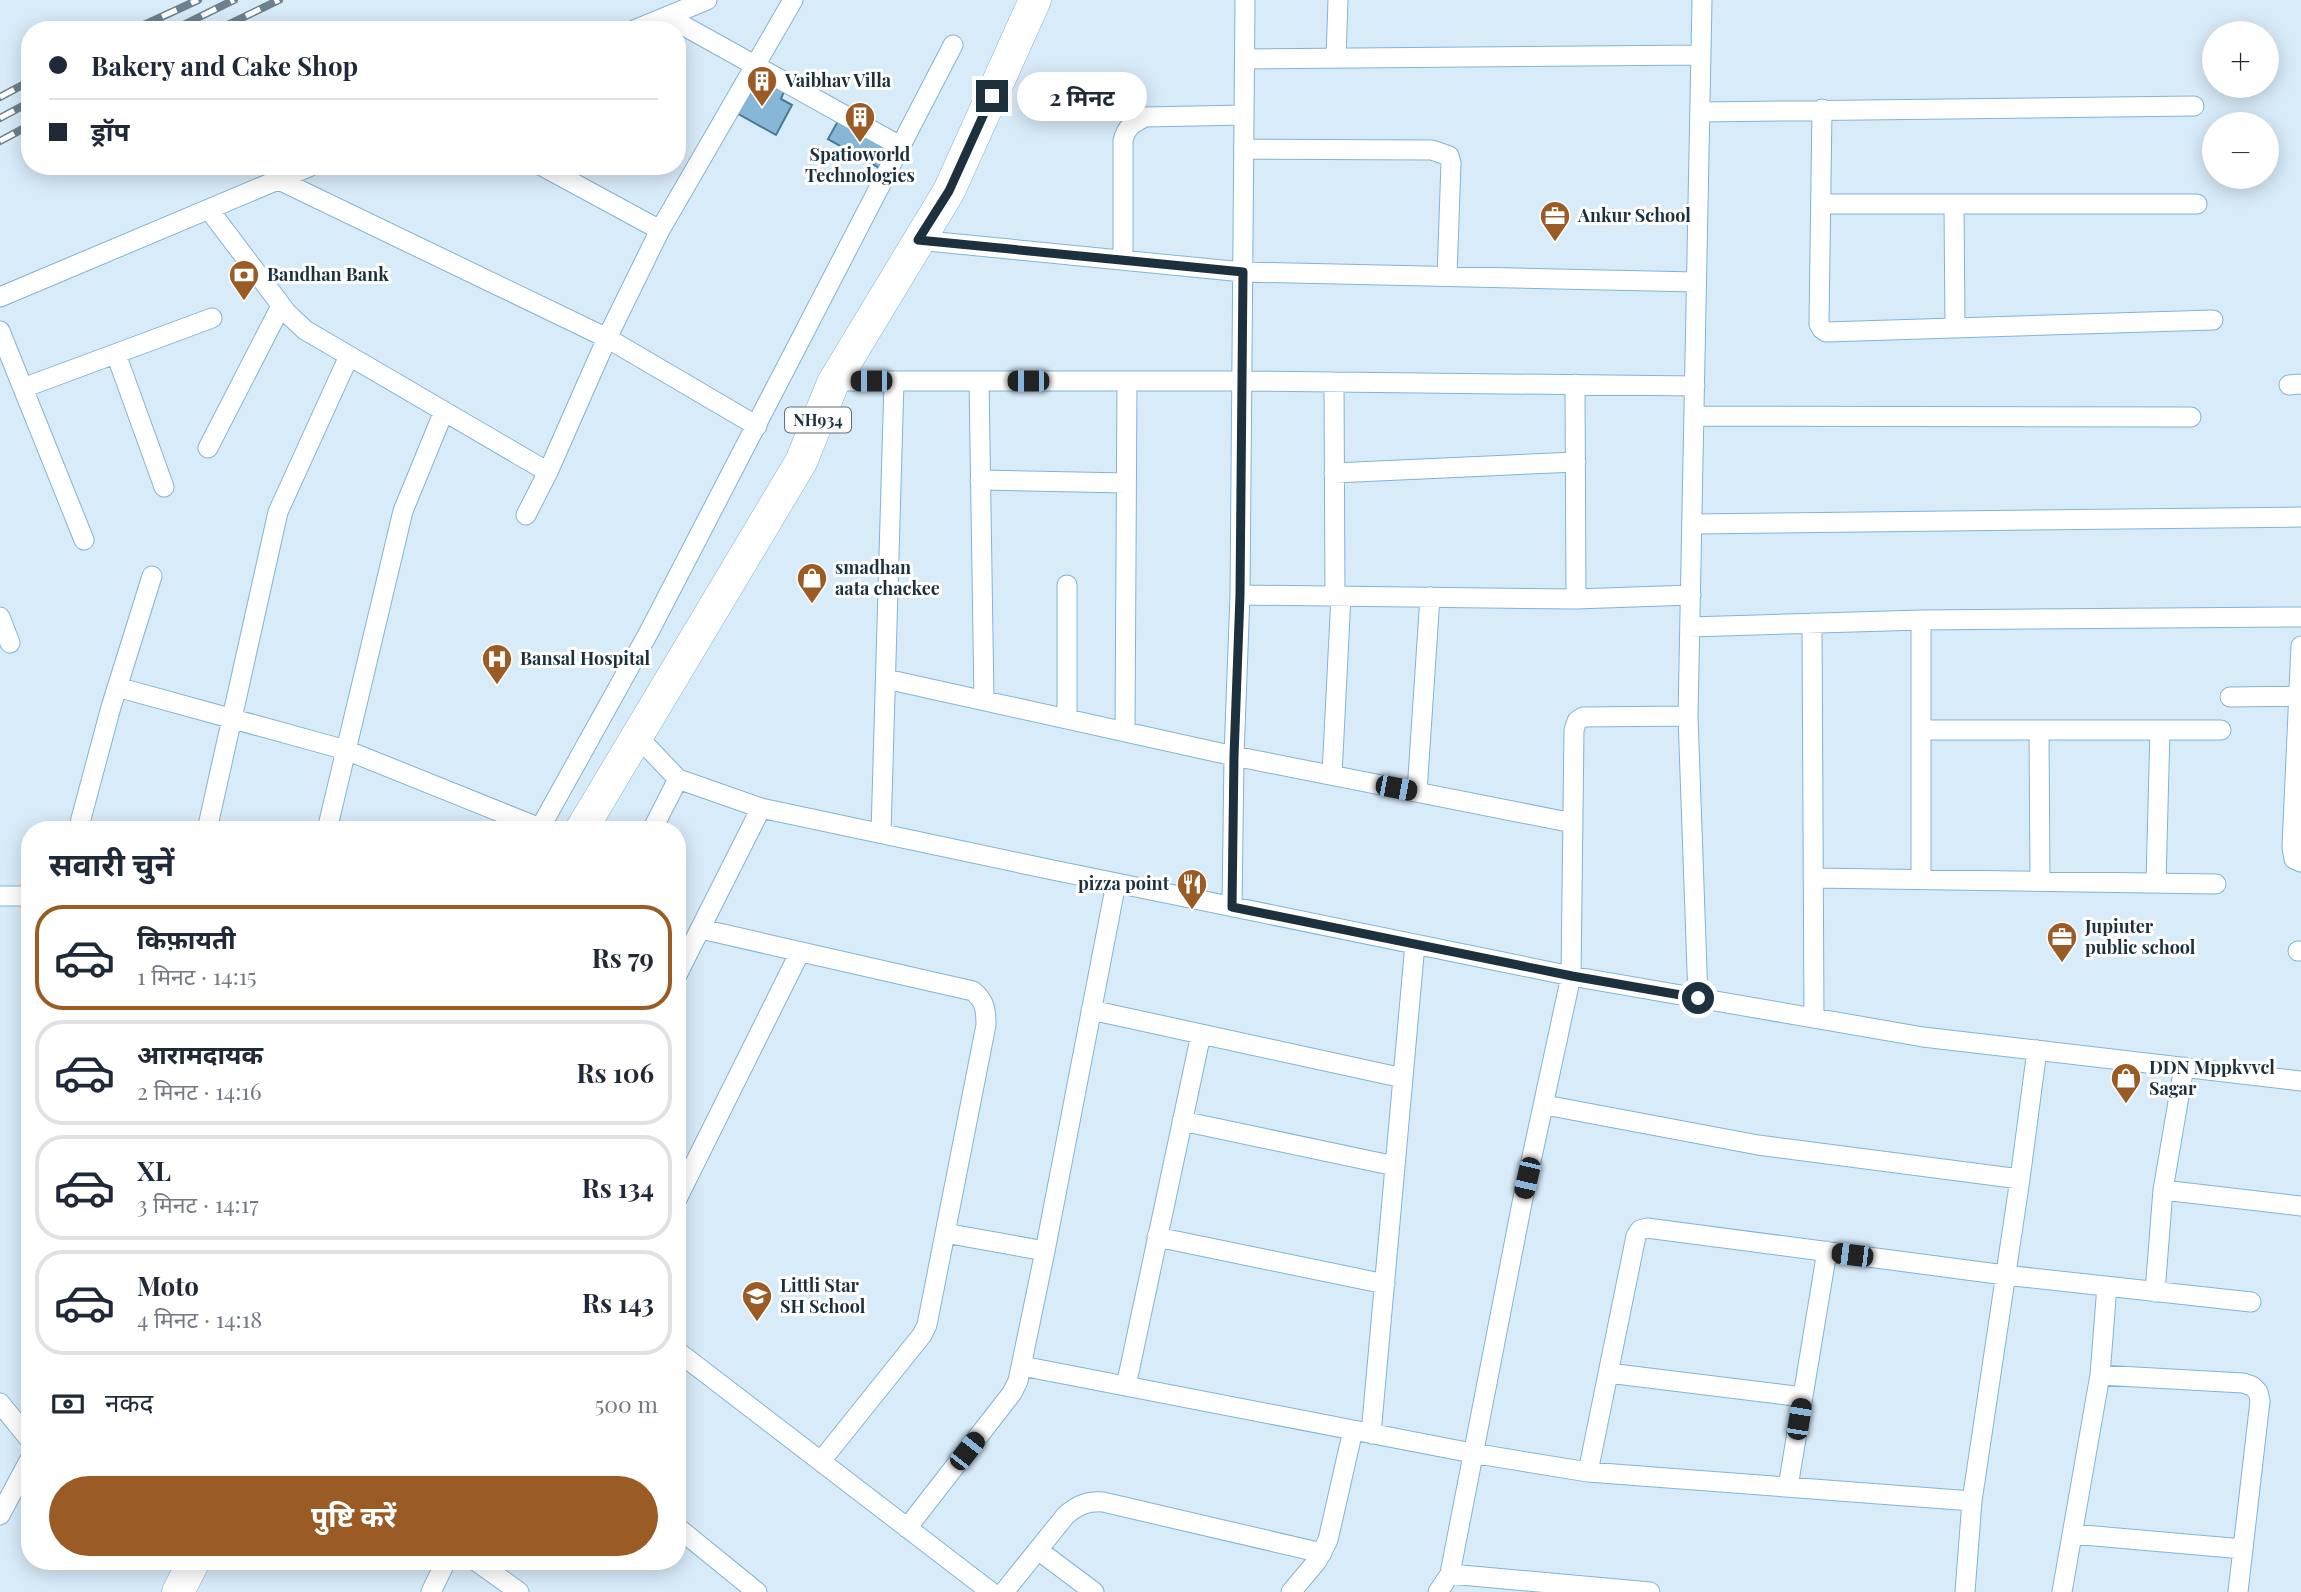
<!DOCTYPE html>
<html lang="hi">
<head>
<meta charset="utf-8">
<style>
  body { margin:0; font-family:"Playfair Display","Noto Sans Devanagari",serif; background:#f2f2f3; color:#1f2937; height:100vh; display:flex; flex-direction:column; font-size:26px; white-space:nowrap }
  * { box-sizing:border-box; margin:0 }
  p { font-size:23px; color:#747a83 }
  .icon { flex:none; width:38px; height:38px; fill:none; stroke:currentColor; stroke-width:2; stroke-linecap:round; stroke-linejoin:round }
  .map { position:relative; flex:1; overflow:hidden }
  .drawer { position:absolute; left:21px; top:821px; width:665px; height:749px; display:flex; flex-direction:column; background:#fff; border-radius:28px; box-shadow:0 4px 18px #0003 }
  .drawer>* { flex:none }
  .top-card { position:absolute; left:21px; top:21px; width:665px; height:154px; border-radius:28px; box-shadow:0 4px 18px #0003; display:grid; align-content:center; height:154px; padding:0 28px; background:#fff }
  .fabs { position:absolute; left:2202px; top:21px; display:grid; gap:14px }
  .fabs a { display:grid; place-items:center; width:77px; height:77px; border-radius:50%; background:#fff; box-shadow:0 4px 18px #0003; font-size:35px }
  .end { position:absolute; width:32px; height:32px; margin:-16px; border:9px solid #1c303d; background:#fff; box-shadow:0 0 0 4px #fff }
  .from { border-radius:50% }
  .bubble { position:absolute; height:49px; border-radius:24px; background:#fff; box-shadow:0 4px 18px #0003; font-size:23px; font-weight:700; line-height:49px; text-align:center }
  .car { position:absolute; width:21px; height:42px; margin:-21px -10px; border-radius:9px; box-shadow:0 0 5px 2px #0007; background:linear-gradient(#222 24%,#8ab4d8 0 40%,#222 0 76%,#8ab4d8 0 86%,#222 0) }
  .top-card b { display:flex; align-items:center; gap:24px; height:66px; font-size:26px }
  .top-card b+b { border-top:2px solid #e0e1e3 }
  .top-card i { width:18px; height:18px; background:#1f2937 }
  ul { padding:0; list-style:none }
  li { display:flex; align-items:center; gap:21px; height:105px; margin:0 14px 10px; padding:0 14px; border:4px solid #e0e1e3; border-radius:28px }
  li div { flex:1 }
  li b { display:block; font-size:26px }
  li em { font-style:normal; font-weight:700 }
  li.on { border-color:#9b5b24 }
  li>.icon { width:63px; height:63px; stroke-width:1.5 }
  h2 { padding:0 28px; font-size:32px; line-height:84px }
  .pay { display:flex; align-items:center; gap:18px; height:77px; padding:0 28px; font-size:26px }
  .pay p { margin-inline-start:auto }
  .action { display:flex; gap:14px; margin-top:auto; padding:14px 28px }
  .action a { flex:1; height:80px; border-radius:42px; background:#9b5b24; color:#fff; font-size:28px; font-weight:700; line-height:80px; text-align:center }
  .map>svg:first-child { display:block }
</style>
</head>
<body>
<div class="map">
<svg width="2301" height="1592" viewBox="0 0 2301 1592">
  <rect width="100%" height="100%" fill="#d8ebf9"/>
  <path fill="#86b7d7" stroke="#497896" stroke-width="2" d="M772,81L785,89L781,99L792,105L776,135L733,111L751,82L766,90Z
    M838,121L892,148L883,170L828,139Z"/>
  <g fill="none" stroke-linecap="round" stroke-linejoin="round">
    <g stroke="#83b4d4" stroke-width="21">
      <path id="minor" d="M668,17L900,146
        M634,30L707,0
        M1336,58L1338,0
        M1245,59L1701,55
        M1822,109L1819,324L1822,329L1826,332L2213,320
        M1700,112L2194,106
        M1244,149L1432,150L1449,156L1451,163L1447,276
        M542,166L660,230
        M281,181L607,338L757,426
        M1821,204H2197
        M1954,204L1955,328
        M210,211L287,313L305,330L548,472
        M917,240L1243,272L1696,282
        M1123,260V141C1126,127 1133,123 1145,117L1244,115
        M0,297L311,166
        M0,331L84,540
        M116,354L164,487
        M848,381H1243L1695,386
        M979,381L984,700
        M1334,382L1335,596
        M1575,384L1576,599
        M2289,385L2301,384
        M23,388L212,318
        M1694,416L2191,417
        M208,448L281,306
        M1334,473L1576,462
        M980,480L1126,483
        M526,515L548,472L607,338L660,230L793,0
        M1692,524L2301,517
        M1240,595L1576,599L1691,595
        M0,617L10,643
        M1921,620V878
        M1812,623L1814,1018
        M1690,627L1921,620L2301,617
        M2301,646L2292,847L2294,859L2301,862
        M886,679L1234,756L1573,823
        M117,687L346,750L540,828
        M2230,697L2301,696
        M1067,719V585
        M1921,730H2221
        M2039,730L2040,880
        M1125,731L1127,381
        M637,736L678,779L761,808L1048,869L1571,976L1923,1037L2301,1081
        M1332,775L1341,596
        M1417,792L1430,597
        M78,830L111,707L152,576
        M207,830L278,512L349,356
        M327,830L403,511L444,411
        M539,830L649,632L953,45
        M652,830L678,779
        M881,833L894,382
        M1813,878L2216,884
        M2156,883L2160,730
        M0,896H30
        M1232,907L1234,756L1240,595L1245,0
        M701,929L973,991C985,1001 986,1010 986,1025L927,1325L922,1335L821,1461
        M2298,951H2301
        M677,975L761,808
        M1698,998L1688,716L1702,0
        M1091,1010L1403,1078
        M1545,1105L1758,1145L2020,1179
        M1182,1121L1395,1166
        M2163,1190L2301,1206
        M677,1199L800,952
        M945,1233L1045,1251
        M1157,1237L1385,1284
        M2155,1292L2163,1190L2184,1067
        M677,1351L991,1592
        M1022,1366L1472,1453L1588,1472L1972,1501
        M1608,1373L1803,1397
        M2100,1375L2243,1383L2252,1386L2258,1392L2260,1401L2238,1592
        M1126,1386L1201,1034
        M0,1403L30,1440
        M1371,1434L1415,944
        M1588,1472L1636,1236L1640,1230L1647,1228L2005,1275L2251,1302
        M1788,1487L1827,1251
        M0,1515L30,1459
        M677,1527L757,1592
        M907,1528L1012,1393L1018,1381L1045,1251L1116,883
        M2072,1534L2243,1549
        M1038,1550L1094,1592
        M476,1561L519,1592
        M1450,1574L1650,1592
        M431,1592L446,1561
        M1004,1592L1066,1515C1078,1505 1087,1501 1103,1502L1322,1553
        M1291,1592L1317,1561L1328,1540L1353,1430
        M1438,1592L1450,1574L1453,1558L1522,1203L1571,976L1574,730L1577,721L1583,717L1688,716
        M1965,1592L1972,1501L2020,1179L2037,1050
        M2062,1592L2100,1375L2107,1286"/>
    </g>
    <g stroke="#83b4d4" stroke-width="33">
      <path id="trunk" d="M581,830L801,462L833,383L949,191L1035,0
        M178,1592L194,1561"/>
    </g>
    <use href="#minor" stroke="#fff" stroke-width="19"/>
    <use href="#trunk" stroke="#fff" stroke-width="32"/>
    <g stroke="#6c808d" stroke-width="8">
      <path id="rail" d="M133,30L198,0
        M173,30L234,0
        M217,30L279,0
        M0,97L30,81
        M0,118L30,102
        M0,141L30,125"/>
    </g>
    <use href="#rail" stroke="#fff" stroke-width="5" stroke-dasharray="16" stroke-linecap="butt"/>
  </g>
  <g fill="none" stroke-linecap="round" stroke-linejoin="round">
    <path stroke="#1c303d" stroke-width="9" d="M992,96L949,191L918,240L1243,272L1240,595L1234,756L1232,907L1572,976L1698,998"/>
  </g>
  <defs>
    <g id="building-pin" transform="scale(1.575)"><path d="M0 17L-7.5 6A9.5 9.5 0 1 1 7.5 6Z" fill="#9b5b24" stroke="#fff"/><path d="M-4-6H4V6H1V3H-1V6H-4ZM-2.5-4.3h1.7v1.8h-1.7ZM.8-4.3h1.7v1.8H.8ZM-2.5-1h1.7V.8h-1.7ZM.8-1h1.7V.8H.8Z" fill="#fff"/></g>
    <g id="office-pin" transform="scale(1.575)"><path d="M0 17L-7.5 6A9.5 9.5 0 1 1 7.5 6Z" fill="#9b5b24" stroke="#fff"/><path d="M-6-3h4V-5.5h4V-3h4V5H-6ZM-1-4.5V-3h2v-1.5ZM-6 0V1H6V0Z" fill="#fff"/></g>
    <g id="bank-pin" transform="scale(1.575)"><path d="M0 17L-7.5 6A9.5 9.5 0 1 1 7.5 6Z" fill="#9b5b24" stroke="#fff"/><path d="M-6-4H6V4H-6ZM0-2.3a2.3 2.3 0 1 0 0 4.6a2.3 2.3 0 1 0 0-4.6Z" fill="#fff"/></g>
    <g id="shop-pin" transform="scale(1.575)"><path d="M0 17L-7.5 6A9.5 9.5 0 1 1 7.5 6Z" fill="#9b5b24" stroke="#fff"/><path d="M-5-2.5h2.3a2.7 3.5 0 0 1 5.4 0H5L5.5 6h-11ZM-1.5-2.5h3a1.5 2.3 0 0 0-3 0Z" fill="#fff"/></g>
    <g id="hospital-pin" transform="scale(1.575)"><path d="M0 17L-7.5 6A9.5 9.5 0 1 1 7.5 6Z" fill="#9b5b24" stroke="#fff"/><path d="M-5-5h3v3.5h4V-5h3V5h-3V1.5h-4V5h-3Z" fill="#fff"/></g>
    <g id="restaurant-pin" transform="scale(1.575)"><path d="M0 17L-7.5 6A9.5 9.5 0 1 1 7.5 6Z" fill="#9b5b24" stroke="#fff"/><path d="M-5-6h1v4h1v-4h1v4h1v-4h1v5L-1.5 .5V6h-2V.5L-5-1ZM5-6V6H3V1.5H1.5Q1.5-4 5-6Z" fill="#fff"/></g>
    <g id="school-pin" transform="scale(1.575)"><path d="M0 17L-7.5 6A9.5 9.5 0 1 1 7.5 6Z" fill="#9b5b24" stroke="#fff"/><path d="M0-5L7-2L0 1L-7-2ZM-4 1L0 2.5L4 1V4Q0 6-4 4Z" fill="#fff"/></g>
  </defs>
  <g fill-rule="evenodd">
    <use href="#building-pin" x="762" y="81"/>
    <use href="#building-pin" x="860" y="117"/>
    <use href="#office-pin" x="1555" y="216"/>
    <use href="#bank-pin" x="244" y="275"/>
    <use href="#shop-pin" x="812" y="578"/>
    <use href="#hospital-pin" x="497" y="659"/>
    <use href="#restaurant-pin" x="1192" y="884"/>
    <use href="#office-pin" x="2062" y="937"/>
    <use href="#shop-pin" x="2126" y="1078"/>
    <use href="#school-pin" x="757" y="1296"/>
  </g>
  <g text-anchor="middle" stroke-width="6" stroke-linejoin="round" paint-order="stroke">
    <rect fill="#fff" stroke="#606e77" stroke-width="2" x="785" y="407.5" width="66" height="25" rx="5"/>
    <g font-size="16" font-weight="bold" fill="#1c303d">
      <text x="818" y="426">NH934</text>
    </g>
    <g font-size="18" font-weight="bold" fill="#1c303d" stroke="#fff" text-anchor="start">
      <text x="785" y="87">Vaibhav Villa</text>
      <text x="860" y="161" text-anchor="middle">Spatioworld<tspan x="860" dy="21">Technologies</tspan></text>
      <text x="1578" y="222">Ankur School</text>
      <text x="267" y="281">Bandhan Bank</text>
      <text x="835" y="574">smadhan<tspan x="835" dy="21">aata chackee</tspan></text>
      <text x="520" y="665">Bansal Hospital</text>
      <text x="1169" y="890" text-anchor="end">pizza point</text>
      <text x="2085" y="933">Jupiuter<tspan x="2085" dy="21">public school</tspan></text>
      <text x="2149" y="1074">DDN Mppkvvcl<tspan x="2149" dy="21">Sagar</tspan></text>
      <text x="780" y="1292">Littli Star<tspan x="780" dy="21">SH School</tspan></text>
    </g>
  </g>
</svg>
<div class="fabs">
<a>+</a>
<a>−</a>
</div>
<i class="end from" style="left:1698px;top:998px"></i>
<i class="end" style="left:992px;top:96px"></i>
<div class="bubble" style="left:1017px;top:72px;width:130px">2 मिनट</div>
<i class="car" style="left:871px;top:381px;rotate:270deg"></i>
<i class="car" style="left:1028px;top:381px;rotate:270deg"></i>
<i class="car" style="left:1396px;top:788px;rotate:101deg"></i>
<i class="car" style="left:1527px;top:1178px;rotate:193deg"></i>
<i class="car" style="left:1852px;top:1255px;rotate:277deg"></i>
<i class="car" style="left:1799px;top:1419px;rotate:9deg"></i>
<i class="car" style="left:967px;top:1451px;rotate:38deg"></i>
<div class="top-card">
<b><i class="from"></i>Bakery and Cake Shop</b>
<b><i></i>ड्रॉप</b>
</div>
<section class="drawer">
<h2>सवारी चुनें</h2>
<ul>
<li class="on"><svg class="icon" aria-label="car" viewBox="0 0 24 24"><path d="M5 17H2v-5l4-1 3-4h7l3 4 3 1v5h-3M9 17h6M6 11h13"/><circle cx="7" cy="17" r="2"/><circle cx="17" cy="17" r="2"/></svg><div><b>किफ़ायती</b><p>1 मिनट · 14:15</p></div><em>Rs 79</em></li>
<li><svg class="icon" aria-label="car" viewBox="0 0 24 24"><path d="M5 17H2v-5l4-1 3-4h7l3 4 3 1v5h-3M9 17h6M6 11h13"/><circle cx="7" cy="17" r="2"/><circle cx="17" cy="17" r="2"/></svg><div><b>आरामदायक</b><p>2 मिनट · 14:16</p></div><em>Rs 106</em></li>
<li><svg class="icon" aria-label="car" viewBox="0 0 24 24"><path d="M5 17H2v-5l4-1 3-4h7l3 4 3 1v5h-3M9 17h6M6 11h13"/><circle cx="7" cy="17" r="2"/><circle cx="17" cy="17" r="2"/></svg><div><b>XL</b><p>3 मिनट · 14:17</p></div><em>Rs 134</em></li>
<li><svg class="icon" aria-label="car" viewBox="0 0 24 24"><path d="M5 17H2v-5l4-1 3-4h7l3 4 3 1v5h-3M9 17h6M6 11h13"/><circle cx="7" cy="17" r="2"/><circle cx="17" cy="17" r="2"/></svg><div><b>Moto</b><p>4 मिनट · 14:18</p></div><em>Rs 143</em></li>
</ul>
<div class="pay"><svg class="icon" aria-label="cash" viewBox="0 0 24 24"><path d="M3 7h18v10H3z"/><circle cx="12" cy="12" r="2"/></svg>नकद<p>500 m</p></div>
<div class="action"><a>पुष्टि करें</a></div>
</section>
</div>
</body>
</html>
